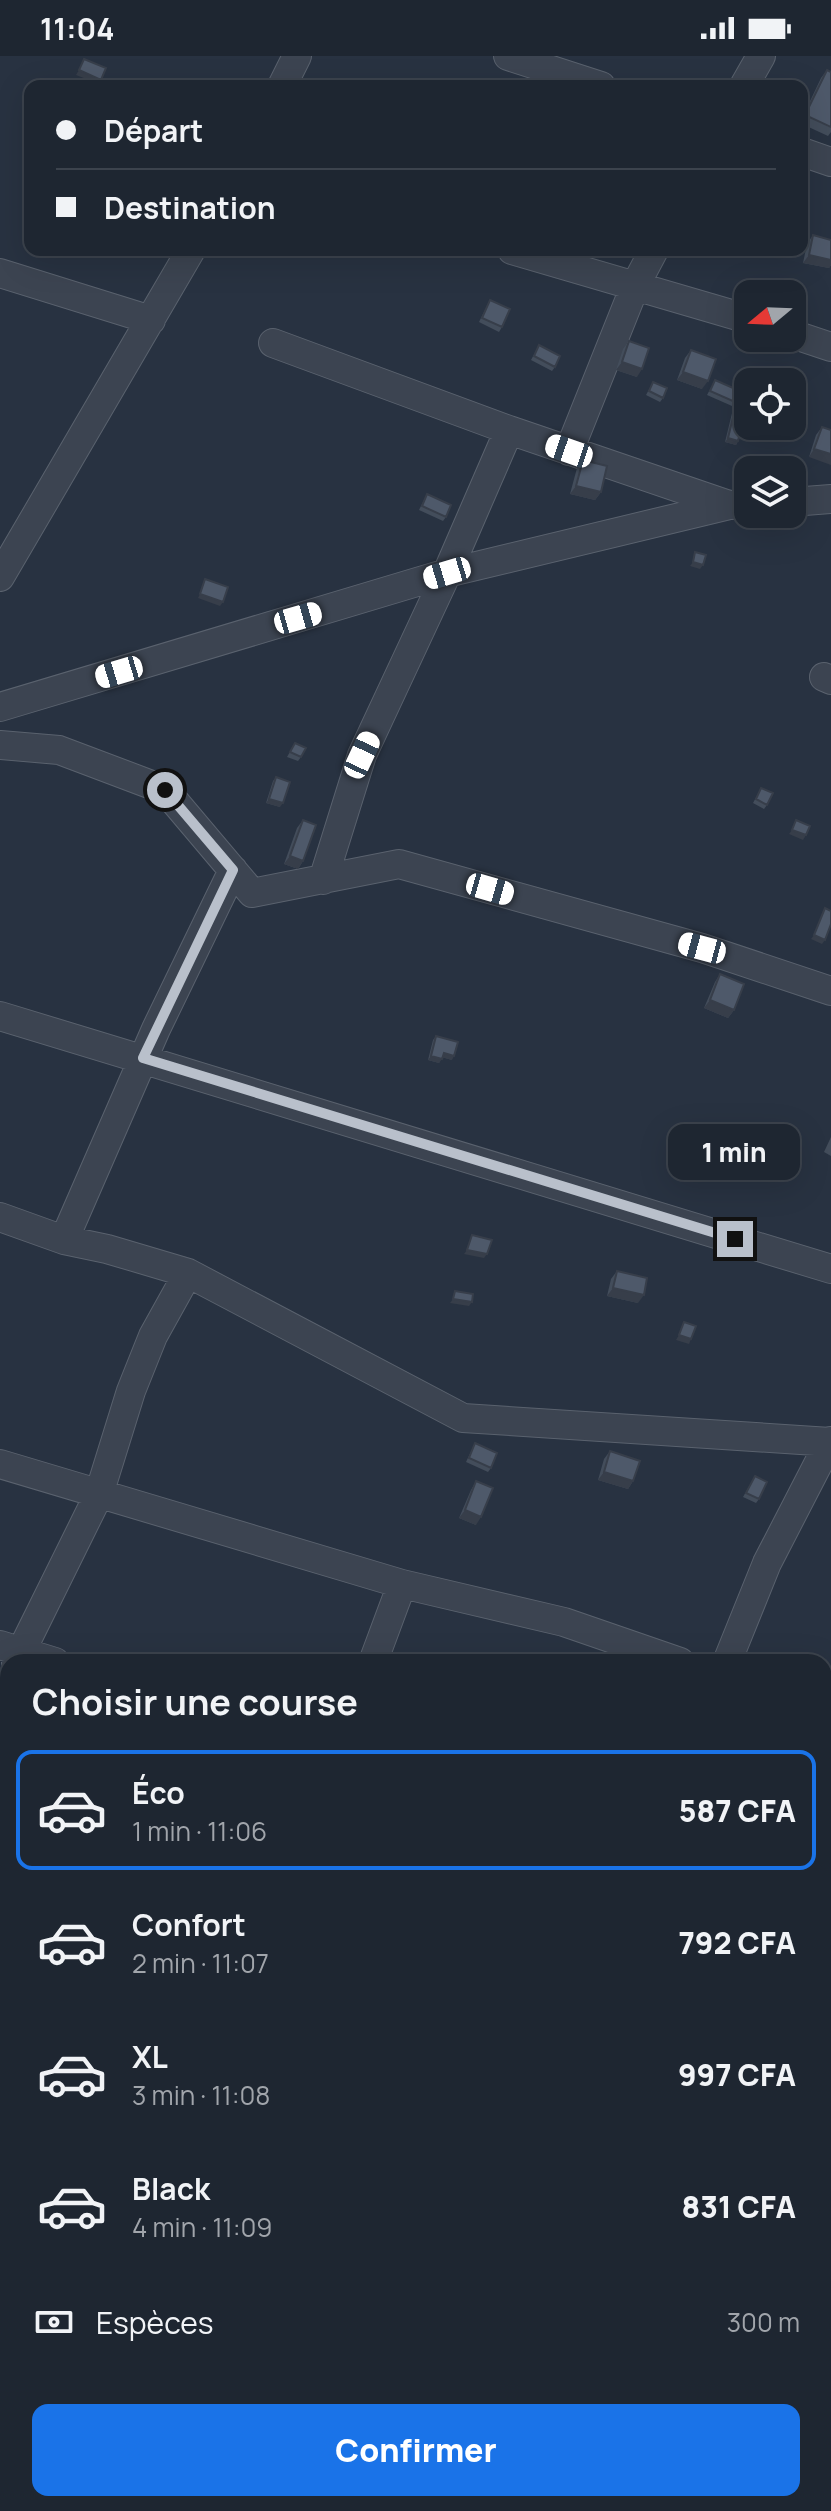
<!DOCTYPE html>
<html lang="fr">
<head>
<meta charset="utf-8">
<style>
  body { margin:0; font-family:Manrope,sans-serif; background:#2b323d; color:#f1f3f6; height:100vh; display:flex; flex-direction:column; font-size:30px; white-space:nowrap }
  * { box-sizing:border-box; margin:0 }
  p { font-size:26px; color:#a1a5ab }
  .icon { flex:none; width:44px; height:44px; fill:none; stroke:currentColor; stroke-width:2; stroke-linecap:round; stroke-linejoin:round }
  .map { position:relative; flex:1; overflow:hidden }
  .sheet { position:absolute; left:0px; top:1598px; width:832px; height:858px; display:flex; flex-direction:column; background:#1e2631; border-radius:24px 24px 0 0; box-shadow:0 8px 32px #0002,0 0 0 2px #3c434d }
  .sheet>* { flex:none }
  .guide { position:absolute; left:24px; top:24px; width:784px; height:176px; border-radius:16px; box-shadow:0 8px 32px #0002,0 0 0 2px #3c434d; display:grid; align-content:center; height:176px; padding:0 32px; background:#1e2631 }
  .needle { width:52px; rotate:251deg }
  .buttons { position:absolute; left:734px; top:224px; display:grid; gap:16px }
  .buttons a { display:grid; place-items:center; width:72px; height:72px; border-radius:16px; background:#1e2631; box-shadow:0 8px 32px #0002,0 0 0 2px #3c434d; font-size:40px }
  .end { position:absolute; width:36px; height:36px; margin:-18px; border:10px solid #b9c0cb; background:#111; box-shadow:0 0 0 4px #111 }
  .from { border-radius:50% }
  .bubble { position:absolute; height:56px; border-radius:16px; background:#1e2631; box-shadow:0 8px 32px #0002,0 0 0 2px #3c434d; font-size:26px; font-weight:800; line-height:56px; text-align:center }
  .car { position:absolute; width:24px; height:48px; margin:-24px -12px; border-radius:10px; box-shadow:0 0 6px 2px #0007; background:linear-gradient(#fff 24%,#345 0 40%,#fff 0 76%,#345 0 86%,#fff 0) }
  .guide b { display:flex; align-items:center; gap:28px; height:76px; font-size:30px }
  .guide b+b { border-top:2px solid #3c434d }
  .guide i { width:20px; height:20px; background:#f1f3f6 }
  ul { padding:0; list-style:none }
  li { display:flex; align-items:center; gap:24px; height:120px; margin:0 16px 12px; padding:0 16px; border:4px solid transparent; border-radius:16px }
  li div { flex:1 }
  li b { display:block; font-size:30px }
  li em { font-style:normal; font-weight:800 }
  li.selected { border-color:#1a73e8 }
  li>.icon { width:72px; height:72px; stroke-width:1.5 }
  h2 { padding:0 32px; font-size:36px; line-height:96px }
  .pay { display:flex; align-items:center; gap:20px; height:88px; padding:0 32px; font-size:30px }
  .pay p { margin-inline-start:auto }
  .button { display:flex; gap:16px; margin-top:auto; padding:16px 32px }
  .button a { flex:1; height:92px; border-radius:16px; background:#1a73e8; color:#fff; font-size:32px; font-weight:800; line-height:92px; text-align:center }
  .status { display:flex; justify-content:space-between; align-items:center; height:56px; padding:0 40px; background:#1e2631; direction:ltr }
  .status svg { height:22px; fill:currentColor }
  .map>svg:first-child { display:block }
</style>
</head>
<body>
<div class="status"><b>11:04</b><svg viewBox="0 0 49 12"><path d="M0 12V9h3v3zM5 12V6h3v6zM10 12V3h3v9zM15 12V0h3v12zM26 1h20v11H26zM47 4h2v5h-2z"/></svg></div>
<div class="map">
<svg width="831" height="2455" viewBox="0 0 831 2455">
  <rect width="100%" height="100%" fill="#283241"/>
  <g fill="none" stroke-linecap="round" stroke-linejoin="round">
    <g stroke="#5a626e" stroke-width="30">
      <path id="minor" d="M508,0L601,30
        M282,30L297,0
        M744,30L761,0
        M802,96L831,106
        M512,194L748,263
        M0,217L151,264
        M792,278L831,291
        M273,287L509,374L729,449
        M569,395L635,230L654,194
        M792,446L831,443
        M0,521L191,194
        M824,621L831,624
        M0,651L447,517L730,449L748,448
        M0,689L59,694L165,734L252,837L399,808L702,892L831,935
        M323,824L362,699L447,517L509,374
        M0,960L831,1213
        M0,1161L64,1184
        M188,1217L463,1362L831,1386
        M0,1408L402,1528L564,1566L680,1606
        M0,1589L55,1606
        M16,1606L99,1438L131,1335L153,1280L188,1217L107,1193L64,1184L156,973L233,814
        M373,1606L402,1528
        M727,1606L767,1507L830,1385
        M0,1647L8,1627
        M824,1647L831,1648
        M0,1769L8,1771
        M824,1846L831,1848
        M0,1951L8,1954
        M824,2024L831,2026
        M0,2145L8,2148
        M824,2207L831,2208
        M0,2333L8,2336
        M824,2393L831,2395
        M5,2455L8,2447
        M360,2455L362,2448"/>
    </g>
    <use href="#minor" stroke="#3c4451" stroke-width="28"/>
  </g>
  <path fill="#434d5b" d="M827,14L831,16V76L828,80L802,68V62L821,22Z
    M813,179L831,184V209L829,212L803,207L807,188Z
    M490,244L502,271L499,276L479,266Z
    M629,285L637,321L616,314L623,293Z
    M539,289L555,311L552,315L531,304Z
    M691,294L702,333L677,324L685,302Z
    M715,324L735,346L732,350L707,339Z
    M653,326L663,342L660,346L646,339Z
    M736,349L742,370L748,356V370L780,378L775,386L741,372L738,385L736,389L725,386L733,353Z
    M822,371L831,374L809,401L816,379Z
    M583,404L601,436L595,444L570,438L577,412Z
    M427,438L446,461L443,465L419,454Z
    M295,687L301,701L298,705L287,701Z
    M276,721L280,751L266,747L273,725Z
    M761,732L767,749L764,753L753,747Z
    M303,764V805L298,813L284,808L297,772Z
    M720,918L734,954L728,962L704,952L715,926Z
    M436,980L452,1004L442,1001L439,1007L428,1004L433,984Z
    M831,1081V1100L824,1096Z
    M617,1215L638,1247L607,1240L611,1223Z
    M475,1387L491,1412L488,1416L466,1406Z
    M610,1395L633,1425L628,1433L598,1424L604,1403Z
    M755,1420L759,1443L756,1447L743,1441Z
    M476,1425V1469L459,1462L471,1434Z"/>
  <path fill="#373e4a" d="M79,14L101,24L99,28L76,19Z
    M809,199L831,204V209L829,212L803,207Z
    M622,306L642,313L637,321L616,314Z
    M683,316L708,325L702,333L677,324Z
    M747,364L748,365V370H761L780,378L775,386L741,372Z
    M728,382L738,385L736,389L725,386Z
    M814,393L831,398V409L809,401Z
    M576,430L601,436L595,444L570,438Z
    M693,506L703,509L700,513L690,510Z
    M200,538L223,546L220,550L198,542Z
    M269,743L283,747L280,751L266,747Z
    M792,774L806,779L803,784L789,778Z
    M290,800L303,805L298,813L284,808Z
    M814,879L825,884L822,888L811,883Z
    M710,944L734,954L728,962L704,952Z
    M444,997L454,1000L452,1004L441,1001Z
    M431,1000L442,1003L439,1007L428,1004Z
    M467,1194L487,1198L484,1202L464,1198Z
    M613,1232L644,1239L638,1247L607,1240Z
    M453,1243L472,1246L469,1250L450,1247Z
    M679,1279L691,1283L689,1288L676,1284Z
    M604,1416L633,1425L628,1433L598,1424Z
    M465,1454L481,1461L476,1469L459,1462Z
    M825,2365L831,2366V2371L824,2370Z"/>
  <path fill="#4e596a" stroke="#373e4a" stroke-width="2" d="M84,3L106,12L101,24L79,14Z
    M827,14L831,16V71L805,59Z
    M813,179L831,184V204L809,199Z
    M490,244L510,253L502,271L482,262Z
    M629,285L649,292L642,313L622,306Z
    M539,289L560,300L555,311L534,300Z
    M691,294L716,303L708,325L683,316Z
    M715,324L740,335L735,346L710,335Z
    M653,326L667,332L663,342L649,335Z
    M736,349L746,351L738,385L728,382Z
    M761,370H783L780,378Z
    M822,371L831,374V398L814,393Z
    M583,404L607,410L601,436L576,430Z
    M427,438L451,449L446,461L422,450Z
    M695,496L706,499L703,509L693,506Z
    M205,523L228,531L223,546L200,538Z
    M295,687L306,692L301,701L290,696Z
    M276,721L290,726L283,747L269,743Z
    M761,732L773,737L767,749L756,743Z
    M303,764L316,769L303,805L290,800Z
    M796,764L810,770L806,779L792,774Z
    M825,852L831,855V868L825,884L814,879Z
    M720,918L744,928L734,954L710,944Z
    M436,980L458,986L454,1000L444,997L442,1003L431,1000Z
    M472,1179L492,1184L487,1198L467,1194Z
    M617,1215L647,1222L644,1239L613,1232Z
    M455,1235L473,1238L472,1246L453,1243Z
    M684,1266L696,1270L691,1283L679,1279Z
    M475,1387L497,1397L491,1412L469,1402Z
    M610,1395L640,1405L633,1425L604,1416Z
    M755,1420L767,1426L759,1443L746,1437Z
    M476,1425L493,1432L481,1461L465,1454Z
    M827,2353H831V2366L825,2365Z"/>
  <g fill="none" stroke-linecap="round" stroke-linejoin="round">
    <path stroke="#b9c0cb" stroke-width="10" d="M165,734L233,814L143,1002L735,1183"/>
  </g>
</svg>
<div class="buttons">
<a><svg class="needle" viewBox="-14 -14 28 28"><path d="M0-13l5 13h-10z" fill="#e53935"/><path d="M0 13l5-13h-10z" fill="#a1a5ab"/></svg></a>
<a><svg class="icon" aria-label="locate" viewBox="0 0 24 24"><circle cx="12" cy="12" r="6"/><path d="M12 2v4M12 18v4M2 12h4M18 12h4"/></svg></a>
<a><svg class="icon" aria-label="layers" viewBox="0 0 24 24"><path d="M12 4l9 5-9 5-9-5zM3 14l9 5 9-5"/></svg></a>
</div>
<i class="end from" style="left:165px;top:734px"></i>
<i class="end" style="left:735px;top:1183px"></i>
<div class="bubble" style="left:668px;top:1068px;width:132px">1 min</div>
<i class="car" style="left:569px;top:395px;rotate:289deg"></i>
<i class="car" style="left:447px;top:517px;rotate:253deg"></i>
<i class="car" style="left:298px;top:562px;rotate:74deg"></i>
<i class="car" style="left:119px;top:616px;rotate:253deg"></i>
<i class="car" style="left:362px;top:699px;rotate:25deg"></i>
<i class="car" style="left:490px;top:833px;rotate:106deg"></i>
<i class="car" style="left:702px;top:892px;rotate:285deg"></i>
<div class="guide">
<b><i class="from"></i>Départ</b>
<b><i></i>Destination</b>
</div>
<section class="sheet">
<h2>Choisir une course</h2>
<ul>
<li class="selected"><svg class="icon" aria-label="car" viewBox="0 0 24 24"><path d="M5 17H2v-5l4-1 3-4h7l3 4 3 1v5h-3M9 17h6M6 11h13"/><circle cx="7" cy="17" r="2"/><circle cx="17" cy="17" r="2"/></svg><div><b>Éco</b><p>1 min · 11:06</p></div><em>587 CFA</em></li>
<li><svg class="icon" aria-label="car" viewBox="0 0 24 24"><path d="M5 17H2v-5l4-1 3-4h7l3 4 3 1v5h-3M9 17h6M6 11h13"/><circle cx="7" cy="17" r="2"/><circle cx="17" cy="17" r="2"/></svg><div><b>Confort</b><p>2 min · 11:07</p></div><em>792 CFA</em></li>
<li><svg class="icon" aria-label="car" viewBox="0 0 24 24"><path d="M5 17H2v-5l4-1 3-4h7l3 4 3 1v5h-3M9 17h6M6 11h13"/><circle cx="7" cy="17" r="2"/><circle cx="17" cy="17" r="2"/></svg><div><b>XL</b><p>3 min · 11:08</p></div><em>997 CFA</em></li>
<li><svg class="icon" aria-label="car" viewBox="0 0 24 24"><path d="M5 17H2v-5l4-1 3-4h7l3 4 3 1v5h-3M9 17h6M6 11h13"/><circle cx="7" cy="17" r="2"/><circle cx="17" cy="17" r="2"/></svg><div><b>Black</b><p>4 min · 11:09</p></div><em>831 CFA</em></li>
</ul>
<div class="pay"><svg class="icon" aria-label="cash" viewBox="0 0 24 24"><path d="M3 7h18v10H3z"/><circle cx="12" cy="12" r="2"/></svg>Espèces<p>300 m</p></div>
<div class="button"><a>Confirmer</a></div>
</section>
</div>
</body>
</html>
